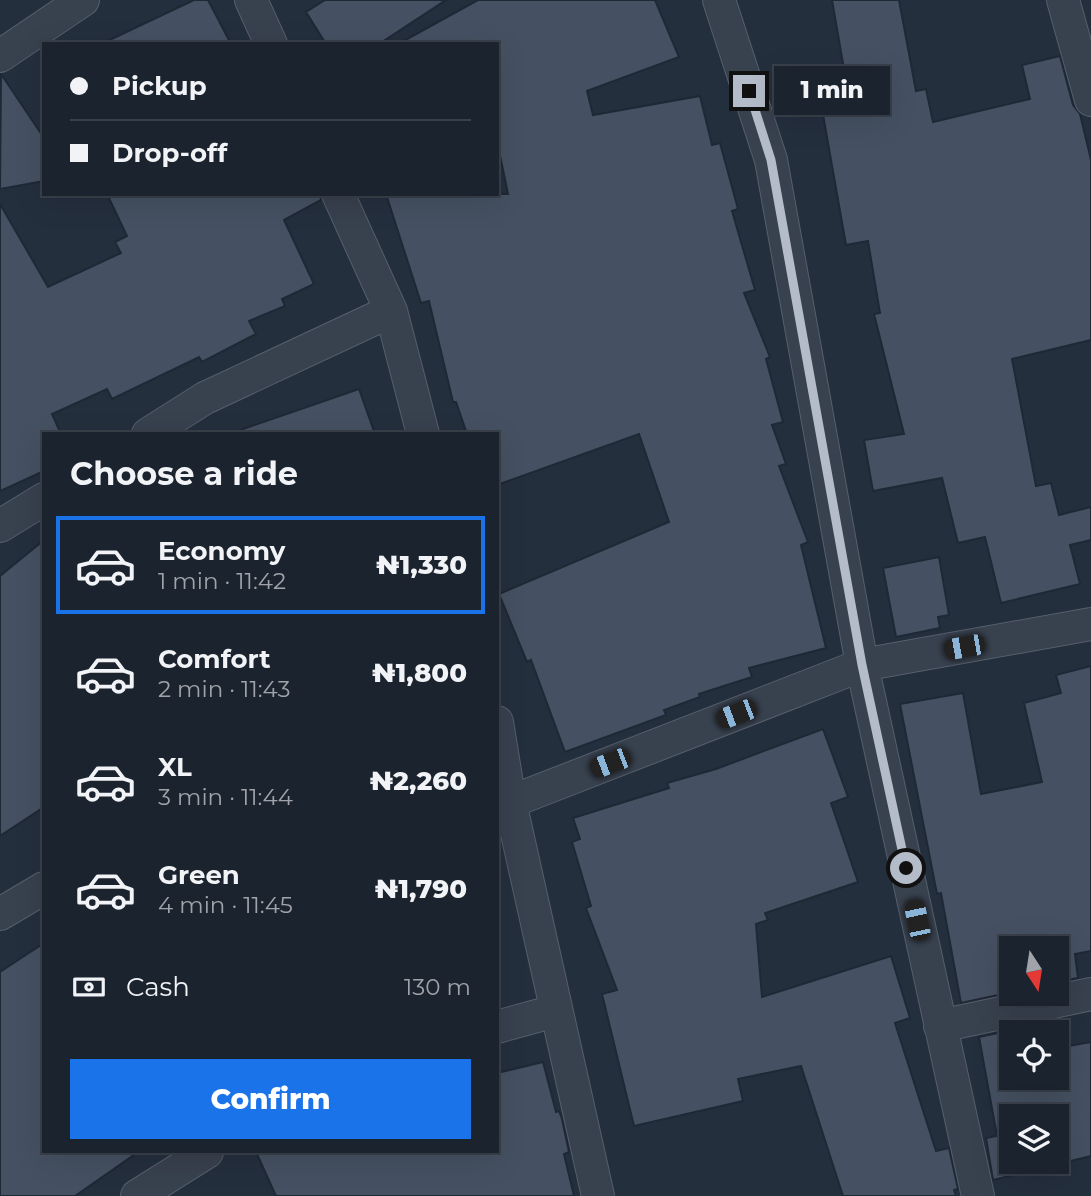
<!DOCTYPE html>
<html lang="en">
<head>
<meta charset="utf-8">
<style>
  body { margin:0; font-family:Montserrat,sans-serif; background:#242b36; color:#f1f3f6; height:100vh; display:flex; flex-direction:column; font-size:26px; white-space:nowrap }
  * { box-sizing:border-box; margin:0 }
  p { font-size:23px; color:#a0a4aa }
  .icon { flex:none; width:38px; height:38px; fill:none; stroke:currentColor; stroke-width:2; stroke-linecap:round; stroke-linejoin:round }
  .map { position:relative; flex:1; overflow:hidden }
  .side { position:absolute; left:42px; top:432px; width:457px; height:721px; display:flex; flex-direction:column; background:#1b232e; border-radius:0px; box-shadow:0 7px 28px #0002,0 0 0 2px #39404a }
  .side>* { flex:none }
  .hud { position:absolute; left:42px; top:42px; width:457px; height:154px; border-radius:0px; box-shadow:0 7px 28px #0002,0 0 0 2px #39404a; display:grid; align-content:center; height:154px; padding:0 28px; background:#1b232e }
  .needle { width:46px; rotate:168deg }
  .tools { position:absolute; left:999px; top:936px; display:grid; gap:14px }
  .tools a { display:grid; place-items:center; width:70px; height:70px; border-radius:0px; background:#1b232e; box-shadow:0 7px 28px #0002,0 0 0 2px #39404a; font-size:35px }
  .end { position:absolute; width:32px; height:32px; margin:-16px; border:9px solid #b4bcc9; background:#111; box-shadow:0 0 0 4px #111 }
  .from { border-radius:50% }
  .bubble { position:absolute; height:49px; border-radius:0px; background:#1b232e; box-shadow:0 7px 28px #0002,0 0 0 2px #39404a; font-size:23px; font-weight:800; line-height:49px; text-align:center }
  .car { position:absolute; width:21px; height:42px; margin:-21px -10px; border-radius:9px; box-shadow:0 0 5px 2px #0007; background:linear-gradient(#222 24%,#8ab4d8 0 40%,#222 0 76%,#8ab4d8 0 86%,#222 0) }
  .hud b { display:flex; align-items:center; gap:24px; height:66px; font-size:26px }
  .hud b+b { border-top:2px solid #39404a }
  .hud i { width:18px; height:18px; background:#f1f3f6 }
  ul { padding:0; list-style:none }
  li { display:flex; align-items:center; gap:21px; height:98px; margin:0 14px 10px; padding:0 14px; border:4px solid transparent; border-radius:0px }
  li div { flex:1 }
  li b { display:block; font-size:26px }
  li em { font-style:normal; font-weight:800 }
  li.current { border-color:#1a73e8 }
  li>.icon { width:63px; height:63px; stroke-width:1.5 }
  h2 { padding:0 28px; font-size:32px; line-height:84px }
  .pay { display:flex; align-items:center; gap:18px; height:77px; padding:0 28px; font-size:26px }
  .pay p { margin-inline-start:auto }
  .button { display:flex; gap:14px; margin-top:auto; padding:14px 28px }
  .button a { flex:1; height:80px; border-radius:0px; background:#1a73e8; color:#fff; font-size:28px; font-weight:800; line-height:80px; text-align:center }
  .map>svg:first-child { display:block }
</style>
</head>
<body>
<div class="map">
<svg width="1091" height="1196" viewBox="0 0 1091 1196">
  <rect width="100%" height="100%" fill="#242f3e"/>
  <path fill="#455162" stroke="#1f2835" stroke-width="2" fill-rule="evenodd" d="M194,0H208L231,44H101Z
    M325,0H446L379,44H326L306,12Z
    M478,0H655L679,57L587,91L593,115L700,96L712,145L720,143L738,209L732,211L755,290L744,293L770,357L766,359L783,422L772,425L786,464L779,466L808,542L801,545L826,648L749,668L752,677L699,694L700,697L664,710L666,715L565,752L531,660L527,662L499,594L669,522L639,434L497,485V434H467L456,402H453L429,301L421,303L386,194H508L497,141V44H398Z
    M832,0H899L916,91L926,89L933,122L1030,99L1022,65L1060,56L1073,105L1080,114L1091,160V340L1012,359L1036,486L1051,483L1059,515L1091,507V540L1070,545L1080,584L1001,603L985,537L958,543L942,478L873,491L864,440L904,434L874,314L880,313L868,241L846,245L816,75L844,69Z
    M1,74L44,138V181L0,189Z
    M107,194H320L321,200L284,220L314,284L282,299L285,306L249,321L256,334L202,362L199,357L112,399L107,389L52,414L61,434H44V471L0,491V204L48,287L121,253L115,242L127,236Z
    M359,389L375,434H244L243,429Z
    M44,540V807L0,836V576Z
    M939,557L949,615L938,617L940,628L896,637L883,568Z
    M1091,666V951L1075,954L1078,978L1057,982V948H1012V992L961,1003L941,893L937,894L900,704L963,693L981,794L1042,782L1024,703L1061,693L1056,675Z
    M823,729L848,797L831,803L858,882L765,913L768,920L756,924L762,997L891,956L910,1018L895,1023L936,1151L949,1148L958,1189L954,1190L956,1196H843L801,1066L738,1079L743,1101L634,1126L602,994L617,990L586,908L591,906L572,842L580,839L573,818L669,788L667,783L716,769Z
    M44,943V1152H138L75,1196H0V972Z
    M1026,1027L1027,1032H1012V1078H1057V1048L1091,1042V1156L993,1180L986,1138L997,1136L979,1037ZM1012,1116H1057V1162H1012Z
    M543,1062L556,1112L559,1111L562,1119L569,1152L564,1154L574,1196H276L256,1152H497V1073Z"/>
  <g fill="none" stroke-linecap="round" stroke-linejoin="round">
    <g stroke="#565f6c" stroke-width="34">
      <path id="minor" d="M251,0L271,44
        M719,0L771,160L862,665L978,1196
        M1063,0L1091,100
        M0,56L83,0
        M338,194L391,311L423,434
        M148,434L205,398L391,311
        M0,526L44,499
        M497,722L510,802L598,1196
        M510,802L862,665L1091,624
        M0,914L44,888
        M940,1026L1091,994
        M497,1027L555,1011
        M137,1196L207,1152"/>
    </g>
    <use href="#minor" stroke="#38414e" stroke-width="32"/>
  </g>
  <g fill="none" stroke-linecap="round" stroke-linejoin="round">
    <path stroke="#b4bcc9" stroke-width="9" d="M749,91L771,160L862,665L906,868"/>
  </g>
</svg>
<div class="tools">
<a><svg class="needle" viewBox="-14 -14 28 28"><path d="M0-13l5 13h-10z" fill="#e53935"/><path d="M0 13l5-13h-10z" fill="#a0a4aa"/></svg></a>
<a><svg class="icon" aria-label="locate" viewBox="0 0 24 24"><circle cx="12" cy="12" r="6"/><path d="M12 2v4M12 18v4M2 12h4M18 12h4"/></svg></a>
<a><svg class="icon" aria-label="layers" viewBox="0 0 24 24"><path d="M12 4l9 5-9 5-9-5zM3 14l9 5 9-5"/></svg></a>
</div>
<i class="end from" style="left:906px;top:868px"></i>
<i class="end" style="left:749px;top:91px"></i>
<div class="bubble" style="left:774px;top:66px;width:116px">1 min</div>
<i class="car" style="left:964px;top:647px;rotate:260deg"></i>
<i class="car" style="left:736px;top:714px;rotate:249deg"></i>
<i class="car" style="left:610px;top:763px;rotate:249deg"></i>
<i class="car" style="left:917px;top:920px;rotate:348deg"></i>
<div class="hud">
<b><i class="from"></i>Pickup</b>
<b><i></i>Drop-off</b>
</div>
<section class="side">
<h2>Choose a ride</h2>
<ul>
<li class="current"><svg class="icon" aria-label="car" viewBox="0 0 24 24"><path d="M5 17H2v-5l4-1 3-4h7l3 4 3 1v5h-3M9 17h6M6 11h13"/><circle cx="7" cy="17" r="2"/><circle cx="17" cy="17" r="2"/></svg><div><b>Economy</b><p>1 min · 11:42</p></div><em>₦1,330</em></li>
<li><svg class="icon" aria-label="car" viewBox="0 0 24 24"><path d="M5 17H2v-5l4-1 3-4h7l3 4 3 1v5h-3M9 17h6M6 11h13"/><circle cx="7" cy="17" r="2"/><circle cx="17" cy="17" r="2"/></svg><div><b>Comfort</b><p>2 min · 11:43</p></div><em>₦1,800</em></li>
<li><svg class="icon" aria-label="car" viewBox="0 0 24 24"><path d="M5 17H2v-5l4-1 3-4h7l3 4 3 1v5h-3M9 17h6M6 11h13"/><circle cx="7" cy="17" r="2"/><circle cx="17" cy="17" r="2"/></svg><div><b>XL</b><p>3 min · 11:44</p></div><em>₦2,260</em></li>
<li><svg class="icon" aria-label="car" viewBox="0 0 24 24"><path d="M5 17H2v-5l4-1 3-4h7l3 4 3 1v5h-3M9 17h6M6 11h13"/><circle cx="7" cy="17" r="2"/><circle cx="17" cy="17" r="2"/></svg><div><b>Green</b><p>4 min · 11:45</p></div><em>₦1,790</em></li>
</ul>
<div class="pay"><svg class="icon" aria-label="cash" viewBox="0 0 24 24"><path d="M3 7h18v10H3z"/><circle cx="12" cy="12" r="2"/></svg>Cash<p>130 m</p></div>
<div class="button"><a>Confirm</a></div>
</section>
</div>
</body>
</html>
